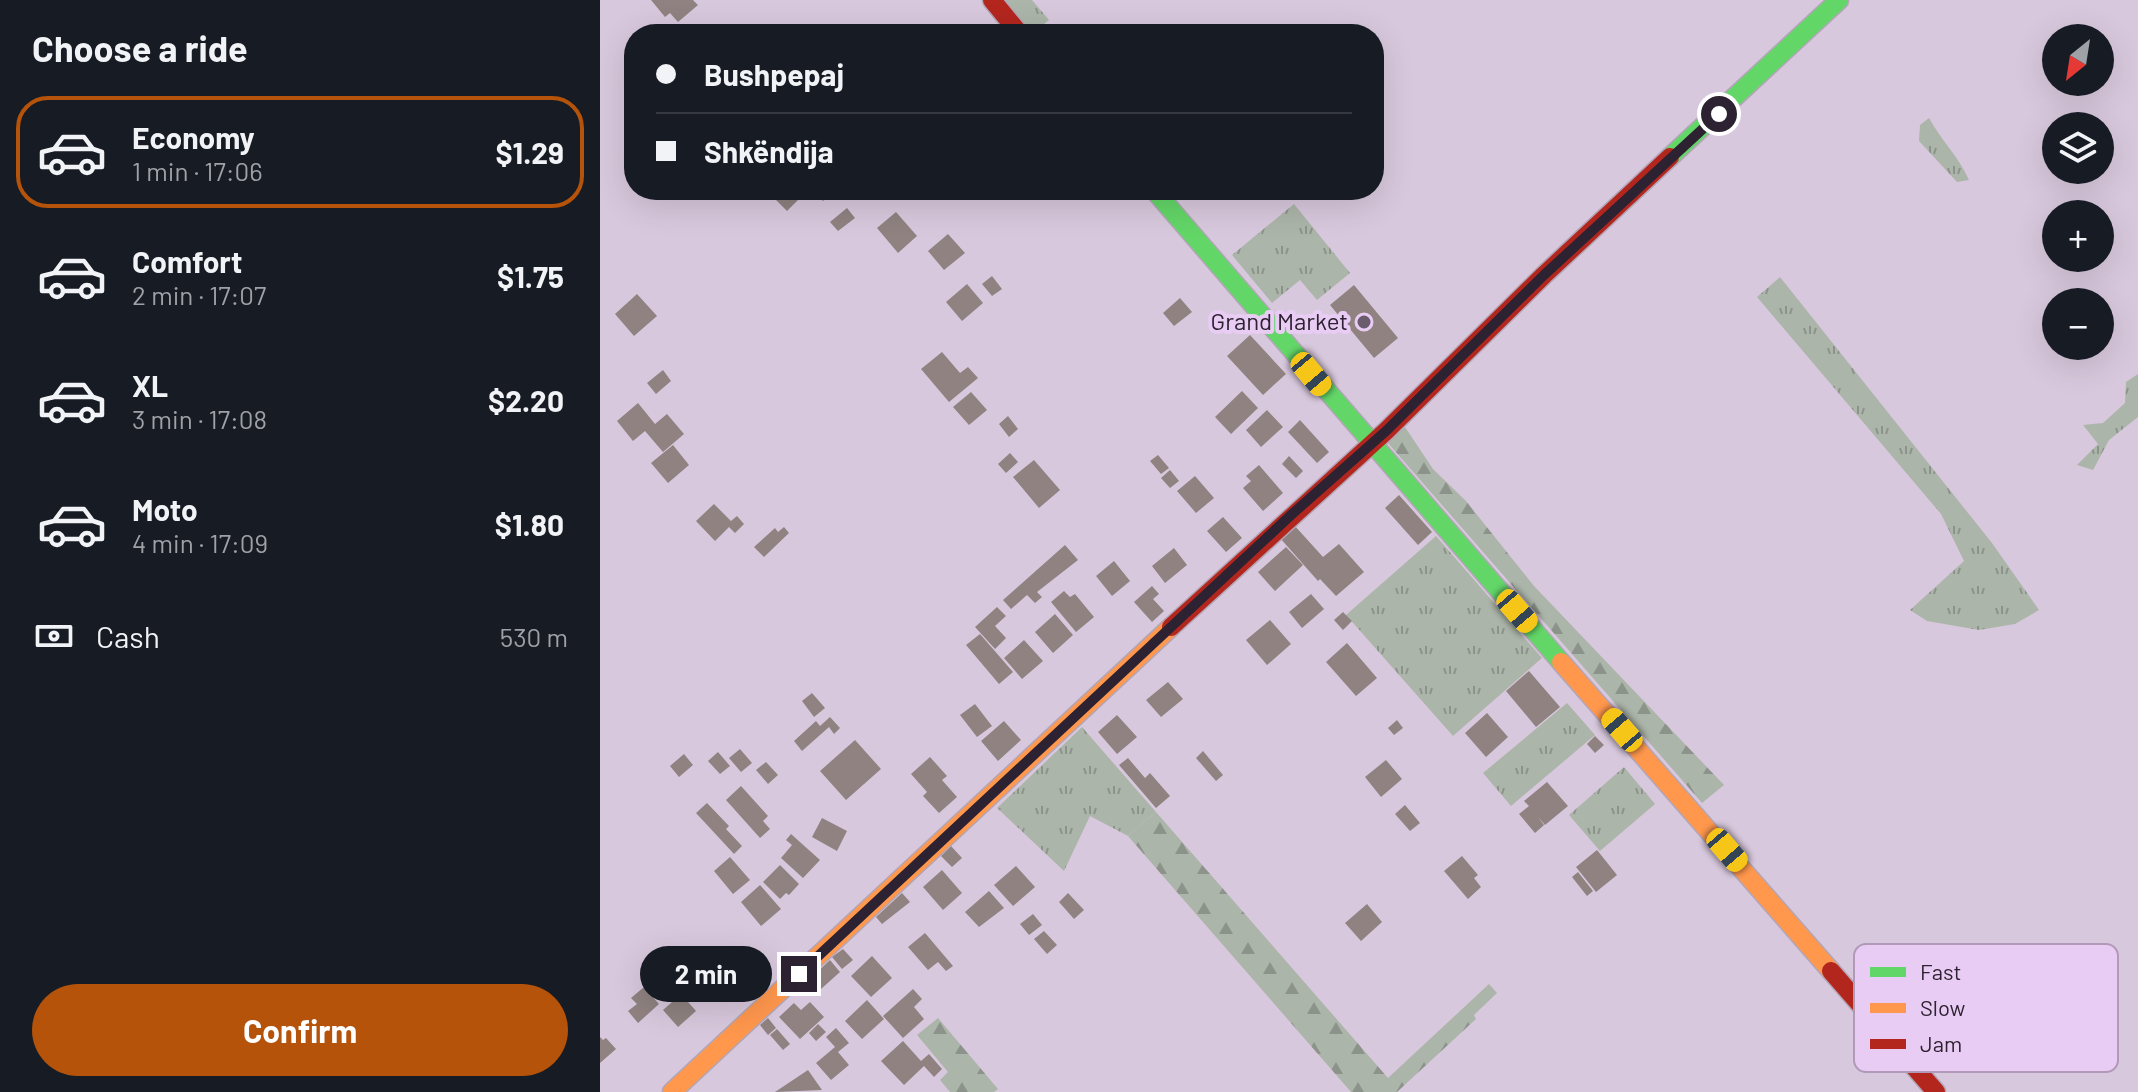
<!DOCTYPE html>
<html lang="en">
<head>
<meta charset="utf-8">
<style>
  body { margin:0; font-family:Barlow,sans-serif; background:#20242c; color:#f1f3f6; height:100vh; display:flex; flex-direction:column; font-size:30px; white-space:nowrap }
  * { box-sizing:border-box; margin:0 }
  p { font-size:26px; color:#9ea1a6 }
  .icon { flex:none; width:44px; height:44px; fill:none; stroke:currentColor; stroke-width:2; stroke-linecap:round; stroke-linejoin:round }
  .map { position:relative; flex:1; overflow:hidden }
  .panel { display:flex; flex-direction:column; background:#171b24; width:600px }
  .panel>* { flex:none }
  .guide { position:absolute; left:24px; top:24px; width:760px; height:176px; border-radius:32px; box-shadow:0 8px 32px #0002; display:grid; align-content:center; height:176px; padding:0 32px; background:#171b24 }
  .needle { width:52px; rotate:210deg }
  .fabs { position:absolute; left:1442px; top:24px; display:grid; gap:16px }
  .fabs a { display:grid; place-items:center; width:72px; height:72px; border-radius:50%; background:#171b24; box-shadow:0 8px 32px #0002; font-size:40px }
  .end { position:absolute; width:36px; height:36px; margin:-18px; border:10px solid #2d2231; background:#fff; box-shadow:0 0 0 4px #fff }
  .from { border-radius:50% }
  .bubble { position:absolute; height:56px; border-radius:28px; background:#171b24; box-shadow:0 8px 32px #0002; font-size:26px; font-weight:700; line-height:56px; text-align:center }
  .car { position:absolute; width:24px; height:48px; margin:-24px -12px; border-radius:10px; box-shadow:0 0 6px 2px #0007; background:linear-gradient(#f5c518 24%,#345 0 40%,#f5c518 0 76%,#345 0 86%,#f5c518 0) }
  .guide b { display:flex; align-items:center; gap:28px; height:76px; font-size:30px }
  .guide b+b { border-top:2px solid #363941 }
  .guide i { width:20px; height:20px; background:#f1f3f6 }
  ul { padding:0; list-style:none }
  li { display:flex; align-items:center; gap:24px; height:112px; margin:0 16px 12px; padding:0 16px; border:4px solid transparent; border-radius:32px }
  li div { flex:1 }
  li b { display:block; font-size:30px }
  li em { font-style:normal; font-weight:700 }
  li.selected { border-color:#b45309 }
  li>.icon { width:72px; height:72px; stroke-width:1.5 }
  h2 { padding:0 32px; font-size:36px; line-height:96px }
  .pay { display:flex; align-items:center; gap:20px; height:88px; padding:0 32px; font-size:30px }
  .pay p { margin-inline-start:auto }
  .primary-button { display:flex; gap:16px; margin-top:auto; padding:16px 32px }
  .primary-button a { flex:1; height:92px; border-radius:48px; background:#b45309; color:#fff; font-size:32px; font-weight:700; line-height:92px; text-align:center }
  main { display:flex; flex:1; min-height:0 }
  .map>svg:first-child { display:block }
</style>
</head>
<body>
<main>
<section class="panel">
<h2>Choose a ride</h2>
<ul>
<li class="selected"><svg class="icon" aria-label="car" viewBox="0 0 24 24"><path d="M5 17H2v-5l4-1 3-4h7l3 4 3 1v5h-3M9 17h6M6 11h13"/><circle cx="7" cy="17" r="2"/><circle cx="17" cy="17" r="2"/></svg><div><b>Economy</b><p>1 min · 17:06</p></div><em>$1.29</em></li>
<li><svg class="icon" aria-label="car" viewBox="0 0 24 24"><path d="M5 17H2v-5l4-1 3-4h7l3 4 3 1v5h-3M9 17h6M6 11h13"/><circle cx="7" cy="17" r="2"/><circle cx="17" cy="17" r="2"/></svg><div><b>Comfort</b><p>2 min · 17:07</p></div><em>$1.75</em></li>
<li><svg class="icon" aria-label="car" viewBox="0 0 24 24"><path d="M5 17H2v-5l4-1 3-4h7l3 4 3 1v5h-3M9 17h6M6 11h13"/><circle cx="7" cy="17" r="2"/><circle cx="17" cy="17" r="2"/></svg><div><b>XL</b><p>3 min · 17:08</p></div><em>$2.20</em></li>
<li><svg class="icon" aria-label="car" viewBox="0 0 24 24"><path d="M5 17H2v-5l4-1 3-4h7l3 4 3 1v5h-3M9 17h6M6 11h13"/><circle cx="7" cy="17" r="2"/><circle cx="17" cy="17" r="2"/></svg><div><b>Moto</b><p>4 min · 17:09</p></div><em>$1.80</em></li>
</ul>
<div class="pay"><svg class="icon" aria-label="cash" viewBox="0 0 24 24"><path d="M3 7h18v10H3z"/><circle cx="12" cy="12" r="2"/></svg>Cash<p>530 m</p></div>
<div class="primary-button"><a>Confirm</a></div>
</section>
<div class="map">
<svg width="1538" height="1092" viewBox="0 0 1538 1092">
  <defs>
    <pattern id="grass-tufts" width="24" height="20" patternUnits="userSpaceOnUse" patternTransform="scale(2)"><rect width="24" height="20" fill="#acb5a9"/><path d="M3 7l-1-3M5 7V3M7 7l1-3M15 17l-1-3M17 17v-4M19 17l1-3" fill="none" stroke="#8c938a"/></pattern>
    <pattern id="forest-firs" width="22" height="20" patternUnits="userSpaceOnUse" patternTransform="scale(2)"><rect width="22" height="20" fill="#acb5a9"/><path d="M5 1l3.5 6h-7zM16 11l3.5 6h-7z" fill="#8c938a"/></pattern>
  </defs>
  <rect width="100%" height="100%" fill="#d8c8dd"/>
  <path fill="url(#grass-tufts)" d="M404,0H432L449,20L432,34Z
    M1329,118C1341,140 1359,157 1369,180L1357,182L1319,141L1320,125Z
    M694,204L750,273L717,300L700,280L672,303L632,255Z
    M1180,277L1392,543L1439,610L1415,624L1379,630L1327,621L1310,610L1364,561L1341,514L1157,297Z
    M1538,374V417L1509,440L1493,470L1477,465L1498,444L1483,425L1503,423L1525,403L1526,382Z
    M836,536L942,658L853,736L746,615Z
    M967,703L995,735L911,806L883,773Z
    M482,727L556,812L528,836L490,816L464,871L397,808Z
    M1024,767L1055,804L1000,851L969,815Z"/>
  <path fill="url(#forest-firs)" d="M805,427L833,469L866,501L934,586L1124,785L1102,803L787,442Z
    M556,812L788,1078L889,984L897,993L874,1015L876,1019L797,1092H751L528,836Z
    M338,1018L398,1089L394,1092H350L340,1080L348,1072L317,1035Z"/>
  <path fill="#8f8280" d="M51,0H93L98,5L78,22L70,13L65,17Z
    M169,190H202L205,193L187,211L167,191Z
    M211,190H234L223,201Z
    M247,208L255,218L238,231L230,222Z
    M296,212L317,236L298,253L277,228Z
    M348,234L365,253L344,270L328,251Z
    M392,276L402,289L392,296L382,284Z
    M367,284L383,303L362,321L346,302Z
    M754,285L798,338L774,358L730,305Z
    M37,294L57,316L34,336L15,314Z
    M580,298L592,312L574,326L563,313Z
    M650,335L686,374L663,395L627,356Z
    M342,352L360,373L368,367L378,378L349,402L321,369Z
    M63,370L71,381L56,394L47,383Z
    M642,391L658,408L631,434L615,417Z
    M371,392L387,410L369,425L353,407Z
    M38,403L55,424L67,414L84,434L63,452L45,431L33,441L17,421Z
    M667,410L683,427L661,447L646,430Z
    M408,416L418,429L409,437L399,424Z
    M700,420L729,452L717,463L688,432Z
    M73,445L89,465L68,483L51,463Z
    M410,453L418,462L406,473L398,464Z
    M558,455L569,468L561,474L550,461Z
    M689,456L703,471L696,478L682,464Z
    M434,460L460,490L439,508L413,477Z
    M659,465L683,493L663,511L643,488L651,481L646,476Z
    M570,470L579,481L570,488L561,478Z
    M595,476L614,498L596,513L577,491Z
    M799,495L832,532L818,545L785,508Z
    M114,504L131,521L137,516L144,524L135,533L129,527L115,541L96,521Z
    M623,517L642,538L626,552L607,531Z
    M694,525L723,557L739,544L764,572L736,596L720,579L718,581L680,538Z
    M184,527L189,533L164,557L154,547L175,528L178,532Z
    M465,545L478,560L437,592L442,597L435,603L427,595L411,609L403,600Z
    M686,547L703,565L675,591L658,572Z
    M574,548L587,565L565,583L552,566Z
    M514,561L530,581L512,596L496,576Z
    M552,586L559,594L553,599L564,611L552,622L534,602Z
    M464,591L470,597L475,594L494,617L476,632L451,602Z
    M711,594L724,609L702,628L689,612Z
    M397,607L406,616L395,626L406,638L395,649L375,627Z
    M743,612L752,621L743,630L734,620Z
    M455,614L473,635L453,653L435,632Z
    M670,620L691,644L667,665L646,640Z
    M380,634L413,672L399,684L366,645Z
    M424,640L443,661L422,679L404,658Z
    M747,643L777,678L756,696L726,662Z
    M929,671L960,707L936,727L906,691Z
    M568,682L583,699L561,717L546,700Z
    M212,693L225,708L214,717L202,701Z
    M375,704L392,726L377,737L360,715Z
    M887,713L908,737L886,757L865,733Z
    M517,715L537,737L517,754L498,732Z
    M230,717L240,728L234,734L229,727L202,751L194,741L216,721L220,726Z
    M797,720L803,728L794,735L788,728Z
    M404,721L421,740L398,761L381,741Z
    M995,736L1004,745L995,753L987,744Z
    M255,740L281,769L246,800L220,771Z
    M140,749L152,763L141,772L129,758Z
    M603,751L623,775L616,781L596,758Z
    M118,752L130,766L120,774L108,761Z
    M84,754L93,765L79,777L70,766Z
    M330,757L347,776L342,780L357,797L339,813L323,796L327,792L311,774Z
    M528,758L545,778L550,773L570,796L556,808L519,765Z
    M786,760L802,779L781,797L765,777Z
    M166,762L178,775L168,784L156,770Z
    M947,782L968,806L945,825L938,817L944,825L935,833L919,814L929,806L924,801Z
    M141,786L168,816L163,821L170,829L160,838L126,800Z
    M107,803L129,826L126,829L142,846L134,854L96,813Z
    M805,805L820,823L810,831L795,814Z
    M222,818L247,831L237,851L212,837Z
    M191,834L220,860L203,878L181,858L192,845L186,840Z
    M351,846L362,858L352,867L341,856Z
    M997,850L1017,875L996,892L976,867Z
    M862,856L878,875L874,878L881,887L868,899L844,871Z
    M130,857L150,880L133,894L114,871Z
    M180,865L199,884L189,895L186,893L180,899L163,882Z
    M416,866L435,887L413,906L394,885Z
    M342,870L362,893L343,910L323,887Z
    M978,872L993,891L987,896L972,877Z
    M160,885L181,909L161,926L141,902Z
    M389,891L404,908L379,927L365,912Z
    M302,893L310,902L282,924L276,917Z
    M468,893L484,910L474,919L459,902Z
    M767,904L782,922L761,941L745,923Z
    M433,914L442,925L429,935L420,924Z
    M444,931L457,945L447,954L434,939Z
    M325,933L353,966L346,971L338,962L328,970L308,947Z
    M243,949L253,960L242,969L232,957Z
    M272,956L292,978L271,997L251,976Z
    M230,960L240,972L221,989L211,978Z
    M44,987L59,1004L38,1023L28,1011L37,1004L31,998Z
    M313,989L322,999L314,1007L324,1019L303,1038L283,1016Z
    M81,994L96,1011L78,1027L63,1010Z
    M267,1000L284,1019L262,1039L245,1021Z
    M210,1002L224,1017L200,1039L179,1017L194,1003L201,1010Z
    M168,1018L176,1028L168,1035L160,1025Z
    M218,1024L226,1032L216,1041L209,1033Z
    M236,1028L249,1043L238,1052L249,1065L231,1080L216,1063L235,1047L226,1037Z
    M177,1029L190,1044L183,1050L170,1035Z
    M0,1037L3,1040L6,1038L16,1049L0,1063Z
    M303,1041L321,1061L329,1054L342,1069L334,1077L324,1066L304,1085L281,1061Z
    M208,1070L222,1090L175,1092Z"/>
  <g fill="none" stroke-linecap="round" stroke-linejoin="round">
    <g stroke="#b2a6b7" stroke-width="21">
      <path id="fast" d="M1070,157L1239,0
        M554,190L961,662"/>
    </g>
    <g stroke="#b2a6b7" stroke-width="21">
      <path id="slow" d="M961,662L1231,971
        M72,1092L571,627"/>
    </g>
    <g stroke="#b2a6b7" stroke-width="21">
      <path id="jam" d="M392,0L420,34
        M571,627L786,431L944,275L1070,157
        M1231,971L1336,1092"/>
    </g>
    <use href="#fast" stroke="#63d668" stroke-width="18"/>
    <use href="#slow" stroke="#ff974d" stroke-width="18"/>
    <use href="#jam" stroke="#b3261e" stroke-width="18"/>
  </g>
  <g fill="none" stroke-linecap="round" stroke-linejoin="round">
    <path stroke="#2d2231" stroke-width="10" d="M199,974L691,515L786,431L944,275L1119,114"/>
  </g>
  <circle fill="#695c6d" stroke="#e9ccf4" stroke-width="3" cx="764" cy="322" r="8"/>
  <g text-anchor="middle" stroke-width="8" stroke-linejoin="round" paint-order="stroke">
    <g font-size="24" fill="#2d2231" stroke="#e9ccf4" text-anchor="end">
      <text x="748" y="330">Grand Market</text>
    </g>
  </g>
  <rect x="1254" y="944" width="264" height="128" rx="12" fill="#e9ccf4" stroke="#b199ba" stroke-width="2"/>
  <rect x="1270" y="967" width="36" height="10" fill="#63d668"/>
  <rect x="1270" y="1003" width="36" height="10" fill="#ff974d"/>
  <rect x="1270" y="1039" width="36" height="10" fill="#b3261e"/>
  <g font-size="22" fill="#2d2231">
    <text x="1320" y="980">Fast</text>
    <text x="1320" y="1016">Slow</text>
    <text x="1320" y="1052">Jam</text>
  </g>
</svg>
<div class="fabs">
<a><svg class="needle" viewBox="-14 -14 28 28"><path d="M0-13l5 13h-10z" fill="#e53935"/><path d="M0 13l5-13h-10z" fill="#9ea1a6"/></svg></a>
<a><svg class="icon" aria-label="layers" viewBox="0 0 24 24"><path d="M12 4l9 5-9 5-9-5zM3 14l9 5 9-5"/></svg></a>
<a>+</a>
<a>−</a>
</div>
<i class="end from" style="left:1119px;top:114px"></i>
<i class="end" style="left:199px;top:974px"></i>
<div class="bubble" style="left:40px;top:946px;width:132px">2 min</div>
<i class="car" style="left:711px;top:374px;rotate:140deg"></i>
<i class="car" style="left:917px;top:611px;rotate:139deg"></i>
<i class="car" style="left:1022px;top:730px;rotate:319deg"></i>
<i class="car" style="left:1127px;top:850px;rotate:139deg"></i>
<div class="guide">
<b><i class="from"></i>Bushpepaj</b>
<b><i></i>Shkëndija</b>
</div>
</div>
</main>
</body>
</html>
